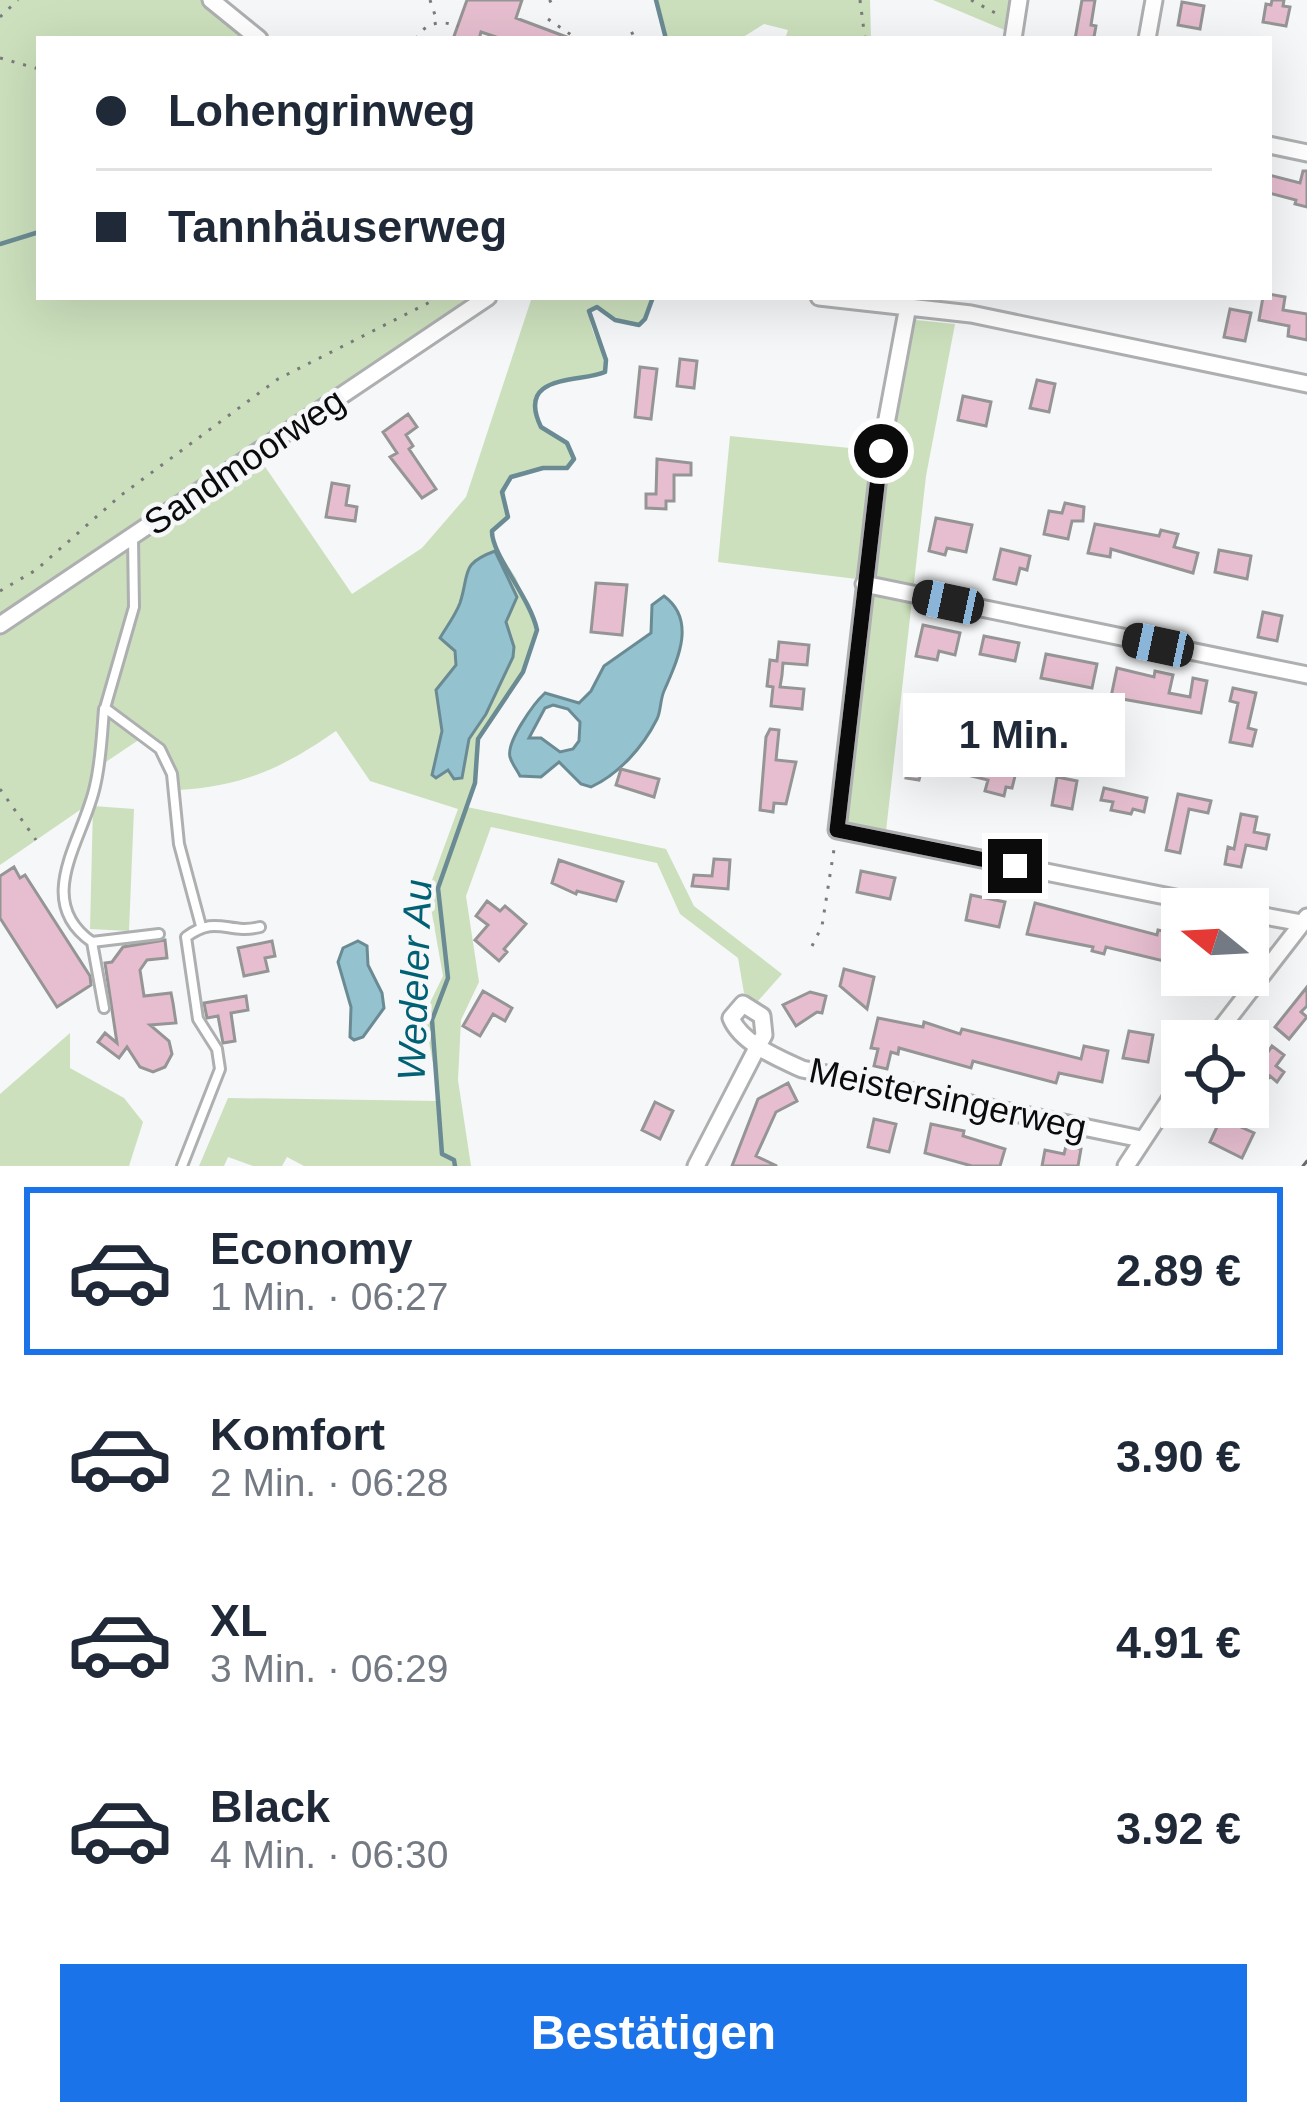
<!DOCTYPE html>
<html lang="de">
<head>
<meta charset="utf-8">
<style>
  body { margin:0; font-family:Helvetica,sans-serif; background:#f2f2f3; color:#1f2937; height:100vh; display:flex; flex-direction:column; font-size:45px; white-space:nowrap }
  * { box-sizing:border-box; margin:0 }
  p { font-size:39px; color:#747a83 }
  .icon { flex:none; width:66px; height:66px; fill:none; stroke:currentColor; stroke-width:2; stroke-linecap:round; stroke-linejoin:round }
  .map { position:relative; height:1166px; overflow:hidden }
  .drawer { display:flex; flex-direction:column; background:#fff; flex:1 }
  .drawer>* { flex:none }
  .guide { position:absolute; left:36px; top:36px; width:1236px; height:264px; border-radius:0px; box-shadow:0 12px 48px #0002; display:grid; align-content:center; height:264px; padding:0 60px; background:#fff }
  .needle { width:78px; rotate:288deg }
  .tools { position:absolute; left:1161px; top:888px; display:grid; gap:24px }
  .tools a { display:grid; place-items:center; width:108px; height:108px; border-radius:0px; background:#fff; box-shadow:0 12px 48px #0002; font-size:60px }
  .end { position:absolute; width:54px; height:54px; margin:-27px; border:15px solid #0b0b0c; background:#fff; box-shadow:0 0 0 6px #fff }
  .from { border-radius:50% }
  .bubble { position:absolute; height:84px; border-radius:0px; background:#fff; box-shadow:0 12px 48px #0002; font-size:39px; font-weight:600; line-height:84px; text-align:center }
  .car { position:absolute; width:36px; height:72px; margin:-36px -18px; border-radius:15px; box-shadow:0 0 9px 3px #0007; background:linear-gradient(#222 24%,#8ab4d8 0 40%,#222 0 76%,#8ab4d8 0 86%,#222 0) }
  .guide b { display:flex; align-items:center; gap:42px; height:114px; font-size:45px }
  .guide b+b { border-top:3px solid #e0e1e3 }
  .guide i { width:30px; height:30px; background:#1f2937 }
  ul { padding:21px 0 0; list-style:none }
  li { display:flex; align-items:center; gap:36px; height:168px; margin:0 24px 18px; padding:0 36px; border:6px solid transparent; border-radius:0px }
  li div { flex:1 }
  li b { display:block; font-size:45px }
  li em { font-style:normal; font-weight:600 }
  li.current { border-color:#1a73e8 }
  li>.icon { width:108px; height:108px; stroke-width:1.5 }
  .action { display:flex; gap:24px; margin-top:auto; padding:24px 60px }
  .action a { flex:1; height:138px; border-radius:0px; background:#1a73e8; color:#fff; font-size:48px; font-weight:600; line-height:138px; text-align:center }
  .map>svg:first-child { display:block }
</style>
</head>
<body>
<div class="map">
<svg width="1307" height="1166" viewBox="0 0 1307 1166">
  <rect width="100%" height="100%" fill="#f6f7f8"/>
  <path fill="#cce0bd" d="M0,0H211L259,39H39V297H488L255,452L352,594L422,548L466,497L532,297H653L645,319L639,325L615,320L597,307L591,309C585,331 608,350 605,372C579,384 515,373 541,427L567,443L574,459L567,468C526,467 495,468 508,517L495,526L491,540L516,578L537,630L523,672L478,739L476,779L467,807L666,849L694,906L782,974L758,1001L744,993L738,958L680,914L657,863L491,827L466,896L479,982L461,1020L458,1080L471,1166H304L287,1157L282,1166H253L228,1157L224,1166H199L228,1098L440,1101L424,1015L443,976L428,891L458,809L370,781L336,731C284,767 243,787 178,790L160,749L143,737L91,772L93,801L0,865Z
    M656,0H870L871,39H785L788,30L764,24L740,39H666Z
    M933,0H1019L1014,34Z
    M906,319L955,324L926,476L885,840L837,830L865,580L718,562L730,436L880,451Z
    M93,806L134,809L129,931L90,929Z
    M70,1033V1068L124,1098L143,1122L129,1166H0V1094Z"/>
  <path fill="#94c2cf" stroke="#6b8b94" stroke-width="3" fill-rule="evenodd" d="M495,551L517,597L506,622L514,647L513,657L486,714L469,739L462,778L454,779L448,770L436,778L432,775L442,731L436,690L456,665L455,651L440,638C447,626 455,616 460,603C470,572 460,564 495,551Z
    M664,596C698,621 676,663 664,691C660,700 661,711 657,719C643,747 619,774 591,787L581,784L559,762L541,777L520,776C517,770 512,764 510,757C506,742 534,703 545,693L579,703L591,691L604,666L651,633L652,605ZM553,705L568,709L580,722L579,741L573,749L560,752L541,738H529L545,708Z
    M358,941L367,946L368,965L382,993L384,1008L363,1037L354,1040L350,1037L351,1007L338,962L343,948Z"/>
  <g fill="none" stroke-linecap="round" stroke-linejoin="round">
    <path stroke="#6b8b94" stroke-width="4.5" d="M656,0L666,39
      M699,39H706
      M715,39H730
      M0,244L39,232
      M455,1166L454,1160L442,1154L432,1020L448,978L438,888L475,783L478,739L523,672L537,630C530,597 491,554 492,531L508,517L502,492L511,477L543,468H567L574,459L567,443L541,427C515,373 580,383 605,372L606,360L589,311L597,307L615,320L639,325L645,319L653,297"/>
  </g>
  <path fill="#e6becf" stroke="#969595" stroke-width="3" d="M467,0H522L516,18L572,39H502L481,32L479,39H453Z
    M1082,0H1095L1091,25L1096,26L1094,37L1075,39Z
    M1272,0H1284L1283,6L1290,7L1286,26L1263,22L1266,4L1271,5Z
    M1182,2L1204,6L1200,29L1178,25Z
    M1303,171H1307V207L1295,204L1296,200L1269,193V175L1300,183Z
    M1269,294L1285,297L1283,310L1307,314V340L1288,336L1289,326L1259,320L1263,297Z
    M1230,309L1251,313L1245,341L1224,337Z
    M680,359L697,361L694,388L677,386Z
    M640,367L657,369L651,419L635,417Z
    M1037,380L1055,384L1049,412L1030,408Z
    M963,396L991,402L986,426L958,420Z
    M408,414L417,427L406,435L413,446L409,449L436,489L422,498L390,457L397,453L383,432Z
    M657,459L691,463V475H674V501H666V509L646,508V494H656Z
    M332,483L349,486L346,505L357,507L355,521L326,517Z
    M1065,503L1084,507L1083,521H1072L1068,539L1044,534L1049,511L1062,513Z
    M936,518L972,525L966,552L947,548L945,555L929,551Z
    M1095,524L1159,536L1161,530L1178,534L1174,547L1198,553L1193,573L1111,549L1110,557L1088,553Z
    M1001,549L1030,556L1027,570L1020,568L1016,584L994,579Z
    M1219,550L1251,556L1247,579L1215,572Z
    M596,583L627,585L622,635L591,632Z
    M1263,612L1282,616L1277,641L1258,637Z
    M923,625L960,633L955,655L939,651L937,660L916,656Z
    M984,636L1019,643L1015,661L980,654Z
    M779,642L809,645L807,665L783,663L782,675L780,687L804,689L802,709L771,706L773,687L767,686L770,660L777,661Z
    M1046,654L1097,664L1092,688L1041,678Z
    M1117,668L1154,677L1155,671L1173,675L1169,693L1190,697L1193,678L1207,681L1201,713L1111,697Z
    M1233,688L1256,693L1248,728L1256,730L1252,746L1230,742L1238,703L1230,701Z
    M770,729L779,730L776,760L796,762L786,804L774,803L773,812L760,810L766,737Z
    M912,747L939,753L935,772L922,769L919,780L906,778Z
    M967,756L1017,768L1012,788L1006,787L1004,796L985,791L988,780L963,774Z
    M621,769L659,779L654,797L616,785Z
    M1057,777L1077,781L1072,809L1052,805Z
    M1104,788L1147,798L1144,812L1133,809L1131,814L1111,810L1113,802L1101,800Z
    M1178,794L1211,801L1208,813L1189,809L1180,853L1166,850Z
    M1241,814L1257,817L1254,832L1269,835L1266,849L1246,845L1241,867L1225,864L1228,847L1234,849Z
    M714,859L730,860L728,889L692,886L694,875L712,876Z
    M559,860L623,882L616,901L577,891L576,894L552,883Z
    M14,867L20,878L25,875L90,976L91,985L57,1007L0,918V876Z
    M861,871L895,878L890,899L857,892Z
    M971,895L1005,902L999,927L966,920Z
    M487,901L500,911L505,906L526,924L504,949L507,952L499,961L475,940L488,925L476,916Z
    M1035,903L1157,935L1158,930L1178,934L1172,963L1106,947L1104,954L1092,951L1093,947L1027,934Z
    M165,940L167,958L147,960L140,970L144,996L171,993L173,1003L176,1023L150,1025L169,1041L172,1054L165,1067L153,1072L140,1067L127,1047L119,1058L98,1042L105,1033L117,1043L105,963L112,962L123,947Z
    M272,941L275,956L265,958L268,971L244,976L238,948Z
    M844,969L874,977L867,1009L840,986Z
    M1307,987V1006L1301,1012L1307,1017L1289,1039L1275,1027Z
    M483,991L512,1008L505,1021L493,1014L480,1036L463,1026Z
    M810,992L826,996L822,1013L817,1012L796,1026L783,1005Z
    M246,996L248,1010L231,1013L235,1041L223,1043L218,1016L207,1018L204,1003Z
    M878,1018L923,1027L924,1022L960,1034L962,1029L1081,1059L1084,1046L1108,1051L1102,1082L1059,1073L1056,1083L973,1061L971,1068L899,1048L898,1054L891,1052L887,1069L874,1066L878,1049L871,1048Z
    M1129,1031L1153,1035L1148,1062L1123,1058Z
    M1272,1046L1284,1055L1276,1066L1284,1072L1277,1082L1270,1076L1248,1108V1068L1262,1048L1268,1052Z
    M788,1083L797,1101L776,1112L756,1156L777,1166H732L758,1099Z
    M655,1102L673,1111L660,1139L642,1130Z
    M1221,1118L1254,1133L1242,1158L1210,1142Z
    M874,1119L896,1124L889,1152L868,1147Z
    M931,1124L964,1131L963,1136L1005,1149L1000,1166H972L925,1153Z
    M1066,1146L1081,1149L1078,1166H1042L1045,1150L1064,1154Z"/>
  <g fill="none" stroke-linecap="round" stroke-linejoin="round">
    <g stroke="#aeafb0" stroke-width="14">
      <path id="lane" d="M133,538L134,607L105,708L160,749L172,774L179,844L201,926
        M92,942C32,900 84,839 95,786C101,761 102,734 104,709
        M104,1008L92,942L159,934
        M182,1166L220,1069L217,1049L198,1019L186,937C217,914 228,935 260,927"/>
    </g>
    <g stroke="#aeafb0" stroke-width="21">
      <path id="street" d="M211,0L259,39
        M1013,39L1019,0
        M1147,39L1154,0
        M1269,145L1307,153
        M819,297L971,314L1307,384
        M908,306L881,451L837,830L1230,909
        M864,584L1307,675
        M0,625L488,297
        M1248,913L1302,923
        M1211,1041L1307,917
        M696,1166L758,1046L764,1035L762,1016L743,1004L731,1018C741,1043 778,1058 802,1069L1141,1139
        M1126,1166L1182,1081"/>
    </g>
    <path stroke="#7b7b7c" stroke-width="3" stroke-dasharray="3 9" stroke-linecap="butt" d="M430,0L437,21
      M860,0L865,39
      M971,0L1001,16
      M549,2L552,0
      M0,17L18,0
      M548,19L577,39
      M416,39C425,22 441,20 458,26
      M620,39L635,32
      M0,58L39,69
      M0,591L36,570L120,496L278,379L440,297
      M0,789L36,840
      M812,946L822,926L835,843"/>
    <use href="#lane" stroke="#fff" stroke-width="8"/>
    <use href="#street" stroke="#fff" stroke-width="15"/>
    <path stroke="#68696a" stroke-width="3" d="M1303,1166L1307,1161"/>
  </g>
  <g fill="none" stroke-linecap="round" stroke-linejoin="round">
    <path stroke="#0b0b0c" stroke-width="15" d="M881,451L837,830L1015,866"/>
  </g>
  <g text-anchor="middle" stroke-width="9" stroke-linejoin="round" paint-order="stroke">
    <g font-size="36" fill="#0b0b0c" stroke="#f6f7f8">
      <text transform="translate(244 461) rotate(-34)" y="13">Sandmoorweg</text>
      <text transform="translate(948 1098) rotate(12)" y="13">Meistersingerweg</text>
    </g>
    <g font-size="39" font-style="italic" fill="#006074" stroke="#f6f7f8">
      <text transform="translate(414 980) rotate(-88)" y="14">Wedeler Au</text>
    </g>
  </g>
</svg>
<div class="tools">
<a><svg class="needle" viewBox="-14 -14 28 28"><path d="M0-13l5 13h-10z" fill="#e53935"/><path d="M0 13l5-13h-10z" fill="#747a83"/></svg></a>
<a><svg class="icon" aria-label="locate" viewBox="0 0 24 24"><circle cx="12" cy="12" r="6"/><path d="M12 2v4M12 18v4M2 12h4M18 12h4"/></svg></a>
</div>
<i class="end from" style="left:881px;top:451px"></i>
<i class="end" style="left:1015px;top:866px"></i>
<div class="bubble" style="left:903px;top:693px;width:222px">1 Min.</div>
<i class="car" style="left:948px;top:602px;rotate:282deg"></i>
<i class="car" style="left:1158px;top:645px;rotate:282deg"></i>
<div class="guide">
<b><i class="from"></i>Lohengrinweg</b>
<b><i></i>Tannhäuserweg</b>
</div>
</div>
<section class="drawer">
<ul>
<li class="current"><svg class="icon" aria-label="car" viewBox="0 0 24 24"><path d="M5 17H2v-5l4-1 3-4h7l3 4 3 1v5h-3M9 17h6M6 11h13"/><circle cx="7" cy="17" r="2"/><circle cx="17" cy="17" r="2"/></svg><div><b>Economy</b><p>1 Min. · 06:27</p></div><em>2.89 €</em></li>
<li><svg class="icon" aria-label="car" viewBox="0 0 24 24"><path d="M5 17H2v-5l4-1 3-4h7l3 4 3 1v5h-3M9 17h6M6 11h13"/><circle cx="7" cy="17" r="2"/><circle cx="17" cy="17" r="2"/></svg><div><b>Komfort</b><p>2 Min. · 06:28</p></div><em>3.90 €</em></li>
<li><svg class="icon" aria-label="car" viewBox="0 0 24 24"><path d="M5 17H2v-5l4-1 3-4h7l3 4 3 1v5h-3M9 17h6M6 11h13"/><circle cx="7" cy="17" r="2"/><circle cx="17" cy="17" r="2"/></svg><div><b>XL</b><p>3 Min. · 06:29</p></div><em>4.91 €</em></li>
<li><svg class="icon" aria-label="car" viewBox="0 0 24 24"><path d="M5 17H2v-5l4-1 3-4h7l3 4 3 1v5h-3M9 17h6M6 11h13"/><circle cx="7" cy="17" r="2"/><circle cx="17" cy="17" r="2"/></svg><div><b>Black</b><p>4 Min. · 06:30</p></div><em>3.92 €</em></li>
</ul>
<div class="action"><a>Bestätigen</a></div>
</section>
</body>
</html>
